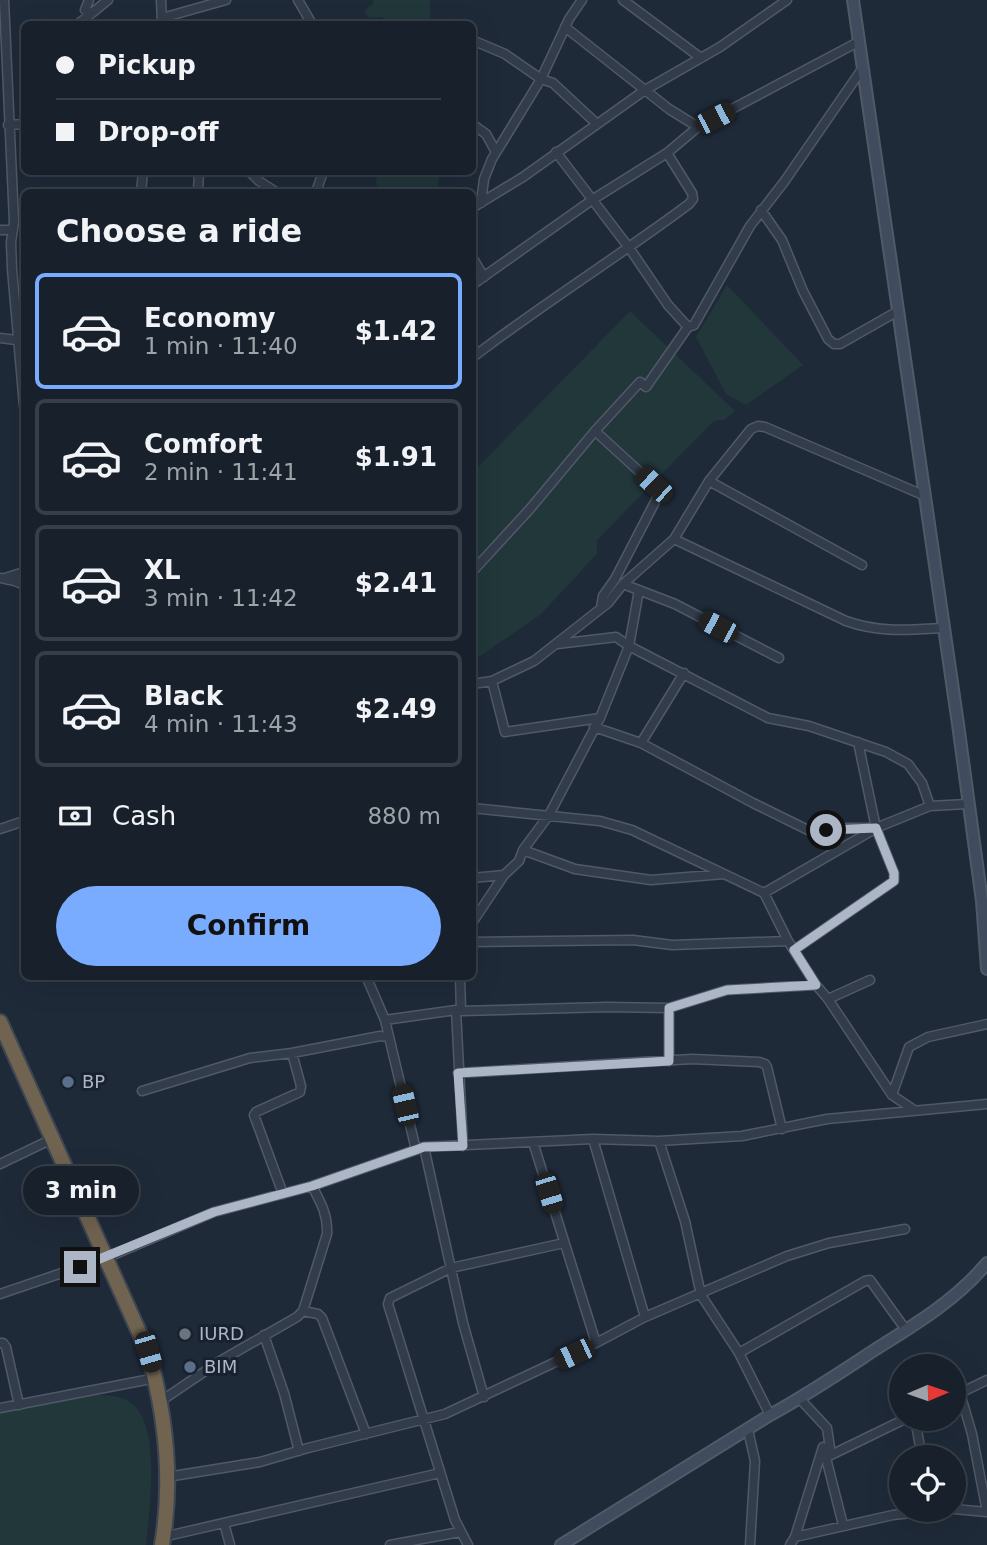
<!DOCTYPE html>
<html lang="en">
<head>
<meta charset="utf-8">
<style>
  body { margin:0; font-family:"DejaVu Sans",sans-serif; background:#242d37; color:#f1f3f6; height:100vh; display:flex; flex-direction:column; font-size:26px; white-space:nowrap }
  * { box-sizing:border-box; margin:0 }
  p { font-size:23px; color:#9ea3a9 }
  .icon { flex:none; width:38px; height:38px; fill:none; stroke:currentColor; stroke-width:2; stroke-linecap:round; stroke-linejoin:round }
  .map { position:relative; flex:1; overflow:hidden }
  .panel { position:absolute; left:21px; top:189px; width:455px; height:791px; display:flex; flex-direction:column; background:#17202b; border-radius:10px; box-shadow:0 7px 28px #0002,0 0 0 2px #363e47 }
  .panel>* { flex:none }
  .top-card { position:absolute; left:21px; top:21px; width:455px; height:154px; border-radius:10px; box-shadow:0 7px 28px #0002,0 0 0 2px #363e47; display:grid; align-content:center; height:154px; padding:0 35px; background:#17202b }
  .needle { width:46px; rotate:88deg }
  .controls { position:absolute; left:889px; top:1354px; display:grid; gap:14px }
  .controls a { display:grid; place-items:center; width:77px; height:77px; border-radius:50%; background:#17202b; box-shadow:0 7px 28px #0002,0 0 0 2px #363e47; font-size:35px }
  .end { position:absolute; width:32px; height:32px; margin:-16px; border:9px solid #acb6c6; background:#111; box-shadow:0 0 0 4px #111 }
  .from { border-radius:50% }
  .bubble { position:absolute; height:49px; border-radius:24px; background:#17202b; box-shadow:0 7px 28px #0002,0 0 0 2px #363e47; font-size:23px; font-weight:800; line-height:49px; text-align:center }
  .car { position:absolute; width:21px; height:42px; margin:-21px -10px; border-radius:9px; box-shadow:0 0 5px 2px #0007; background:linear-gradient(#222 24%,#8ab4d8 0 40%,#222 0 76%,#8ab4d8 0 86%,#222 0) }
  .top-card b { display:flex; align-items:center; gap:24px; height:66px; font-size:26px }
  .top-card b+b { border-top:2px solid #363e47 }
  .top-card i { width:18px; height:18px; background:#f1f3f6 }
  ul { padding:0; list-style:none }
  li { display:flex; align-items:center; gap:21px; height:116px; margin:0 14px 10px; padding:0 21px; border:4px solid #363e47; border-radius:10px }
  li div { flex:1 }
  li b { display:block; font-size:26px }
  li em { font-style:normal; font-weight:800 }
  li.selected { border-color:#79acff }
  li>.icon { width:63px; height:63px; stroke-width:1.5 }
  h2 { padding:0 35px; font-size:32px; line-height:84px }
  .pay { display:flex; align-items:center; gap:18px; height:77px; padding:0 35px; font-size:26px }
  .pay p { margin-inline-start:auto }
  .action { display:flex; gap:14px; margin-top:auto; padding:14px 35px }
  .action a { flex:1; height:80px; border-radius:42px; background:#79acff; color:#111; font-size:28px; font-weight:800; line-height:80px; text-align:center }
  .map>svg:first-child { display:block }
</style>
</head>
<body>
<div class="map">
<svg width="987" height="1545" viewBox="0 0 987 1545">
  <rect width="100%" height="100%" fill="#1f2a39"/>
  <path fill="#21373a" d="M373,0H430V21L388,24L382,17L369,18L364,11L373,4Z
    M368,172H439L438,191L377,192L376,176Z
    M727,285L803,365L746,405L726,394L696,337Z
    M630,311L735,411L724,420L714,421L597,540V554L540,615L473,661V472Z
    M86,1395C100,1395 116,1394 128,1401C163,1420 149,1511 146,1545H0V1411Z"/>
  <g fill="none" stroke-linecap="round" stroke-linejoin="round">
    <g stroke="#505967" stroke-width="11">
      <path id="street" d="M4,0L14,222L11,242L12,269L24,406
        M89,0L85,10L92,13L108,0
        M161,0L162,24
        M298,0L312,24
        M623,0L701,58
        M162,18L226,0
        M78,24L92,13
        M565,27L669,109L698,127
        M472,40L505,54L541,79L553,83L597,124
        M472,124L486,134L496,152
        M8,125L24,124
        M556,152L630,249L668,305L688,327
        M250,172L259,181L276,192
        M141,192L143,172
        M198,192L199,172
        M316,192L323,172
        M481,203L484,179L492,159L541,79L569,19L582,0
        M472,208L523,177L645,90L720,47L787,0
        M761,210L782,240L803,291L828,339L834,344H840L898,311
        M0,230H13
        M472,257L484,277
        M472,285L592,200L667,153L698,127L858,42
        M0,338L24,341
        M472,358C542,304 618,257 689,204L693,199L692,193L667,153
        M595,431L654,485L657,493L656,500L615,579L603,596L601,608
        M709,481L862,565
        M674,539L846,621C880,633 907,630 943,628
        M472,572L529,510L595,431L640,382L646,387L688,327L694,325L750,226L784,182L862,69
        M0,578L15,581L24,585
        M5,578L24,572
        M623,584L675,604L779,658
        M557,644L616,637L629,646L768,718L809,726L886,752L908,764L922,783L930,806L967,804
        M492,681L505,732L600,718
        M472,684L492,681L534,661L608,603L623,584L674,539L709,481L751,429L758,426L765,427L923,495
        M594,727L641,743L753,803L810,831L843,828H876L930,806
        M641,743L684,673
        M472,808L600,821L632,830L764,893L788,941L816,985L828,999L892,1095L914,1110
        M0,829L24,821
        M523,850L575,869L651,880L724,874
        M472,878L504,875
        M764,893L873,830
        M472,923L504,875L519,861L523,850L549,815L600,718L629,646L639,590
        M472,942L633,940L672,945L788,941
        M794,950L894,881V873L876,828L858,742
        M366,976L385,1020L416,1150
        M460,976L461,1011L456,1010L463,1146
        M828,999L870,980
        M461,1011L607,1007L669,1008L727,990L816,985
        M385,1020L456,1010
        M669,1061V1008
        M458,1073L692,1059L759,1062L765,1064L767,1067L782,1129
        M142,1091L250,1058L292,1053L380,1036L389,1037
        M892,1095L909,1047L928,1037L987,1024
        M593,1139L645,1317
        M659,1141L685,1221L701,1295L739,1353L770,1415
        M533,1142L596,1343
        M424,1147L463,1323L484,1397
        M0,1164L52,1139
        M283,1194L254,1115L256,1112L300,1092L301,1086L292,1053
        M0,1294L106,1258L214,1212L312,1186L424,1147L593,1139L659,1141L742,1136L827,1119L987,1104
        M303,1311L318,1314L322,1318L366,1434
        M264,1335L284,1393L299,1451
        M0,1343H3L6,1347L19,1405
        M739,1353L865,1281L870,1280L906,1330
        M960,1393L972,1434L987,1512
        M954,1396L987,1380
        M161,1401L220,1361L297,1317L303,1311L327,1234C328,1215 321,1203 312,1186
        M0,1408L156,1378
        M915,1419L922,1458
        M748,1430L755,1461L750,1545
        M824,1450L843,1525
        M831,1455L905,1419
        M167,1477L260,1462L308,1448L445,1414L596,1343L645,1317L787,1256L829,1243L905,1229
        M954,1509L987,1512
        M224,1523L230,1545
        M163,1537L440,1473
        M795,1537L893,1515L938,1510
        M390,1545L460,1532
        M468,1545L455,1520L388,1304L390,1298L451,1268L564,1243
        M790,1545L795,1537L823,1447L831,1455L827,1428L800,1399"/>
    </g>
    <g stroke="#505967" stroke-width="14">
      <path id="secondary" d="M853,0L958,724L982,901L987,969
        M561,1545L770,1415C807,1395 841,1372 876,1349C916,1324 956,1300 987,1263"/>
    </g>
    <g stroke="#3d4654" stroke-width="18">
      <path id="highway" d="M0,1022L148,1352C166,1415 173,1480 162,1545"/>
    </g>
    <use href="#street" stroke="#323c4a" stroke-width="8"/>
    <use href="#secondary" stroke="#404b5d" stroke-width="10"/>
    <use href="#highway" stroke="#70634f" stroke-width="14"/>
  </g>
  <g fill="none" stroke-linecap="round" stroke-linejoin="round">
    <path stroke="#acb6c6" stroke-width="9" d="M80,1267L214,1212L312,1186L424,1147L463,1146L458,1073L669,1061V1008L727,990L816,985L794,950L894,881V873L876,828L826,830"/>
  </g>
  <g fill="#5c6f8a" stroke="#18212e" stroke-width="2.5">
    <circle cx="68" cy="1082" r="7"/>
    <circle cx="190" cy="1367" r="7"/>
  </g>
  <circle fill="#6b7280" stroke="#18212e" stroke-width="2.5" cx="185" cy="1334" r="7"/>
  <g text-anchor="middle" stroke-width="6" stroke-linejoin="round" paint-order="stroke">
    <g font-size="18" fill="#acb6c6" stroke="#18212e" text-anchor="start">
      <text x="82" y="1088">BP</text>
      <text x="199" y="1340">IURD</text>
      <text x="204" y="1373">BIM</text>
    </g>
  </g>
</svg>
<div class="controls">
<a><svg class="needle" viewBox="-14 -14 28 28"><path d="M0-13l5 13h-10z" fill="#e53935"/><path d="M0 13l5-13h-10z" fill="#9ea3a9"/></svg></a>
<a><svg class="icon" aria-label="locate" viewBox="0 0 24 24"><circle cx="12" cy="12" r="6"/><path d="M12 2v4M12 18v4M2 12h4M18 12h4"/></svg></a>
</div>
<i class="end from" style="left:826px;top:830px"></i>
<i class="end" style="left:80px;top:1267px"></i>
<div class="bubble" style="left:23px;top:1166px;width:116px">3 min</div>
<i class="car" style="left:715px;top:118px;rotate:63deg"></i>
<i class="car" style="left:654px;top:485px;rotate:313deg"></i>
<i class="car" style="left:718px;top:627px;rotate:298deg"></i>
<i class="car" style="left:405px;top:1105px;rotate:347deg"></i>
<i class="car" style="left:549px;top:1193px;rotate:163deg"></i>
<i class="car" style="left:148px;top:1352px;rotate:164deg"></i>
<i class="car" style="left:574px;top:1354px;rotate:245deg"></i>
<div class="top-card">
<b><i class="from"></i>Pickup</b>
<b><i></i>Drop-off</b>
</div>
<section class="panel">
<h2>Choose a ride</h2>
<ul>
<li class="selected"><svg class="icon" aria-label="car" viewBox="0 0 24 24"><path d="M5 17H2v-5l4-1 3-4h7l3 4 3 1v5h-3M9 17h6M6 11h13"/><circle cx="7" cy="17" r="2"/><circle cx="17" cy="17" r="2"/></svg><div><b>Economy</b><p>1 min · 11:40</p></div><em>$1.42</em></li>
<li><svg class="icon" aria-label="car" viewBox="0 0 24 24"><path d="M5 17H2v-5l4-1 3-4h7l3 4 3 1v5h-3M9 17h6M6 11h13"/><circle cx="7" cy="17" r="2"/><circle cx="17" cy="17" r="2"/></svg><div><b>Comfort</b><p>2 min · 11:41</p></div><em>$1.91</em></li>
<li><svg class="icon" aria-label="car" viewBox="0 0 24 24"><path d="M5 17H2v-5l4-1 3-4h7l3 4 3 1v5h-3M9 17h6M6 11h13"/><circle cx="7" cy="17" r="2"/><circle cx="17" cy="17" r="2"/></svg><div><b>XL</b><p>3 min · 11:42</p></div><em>$2.41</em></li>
<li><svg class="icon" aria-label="car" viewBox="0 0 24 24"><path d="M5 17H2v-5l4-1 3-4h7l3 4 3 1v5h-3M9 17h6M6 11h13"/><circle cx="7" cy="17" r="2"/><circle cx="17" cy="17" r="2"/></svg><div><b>Black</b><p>4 min · 11:43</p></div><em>$2.49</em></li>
</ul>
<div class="pay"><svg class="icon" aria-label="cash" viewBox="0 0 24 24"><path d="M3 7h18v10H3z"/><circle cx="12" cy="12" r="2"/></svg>Cash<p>880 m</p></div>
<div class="action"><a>Confirm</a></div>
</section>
</div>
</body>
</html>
